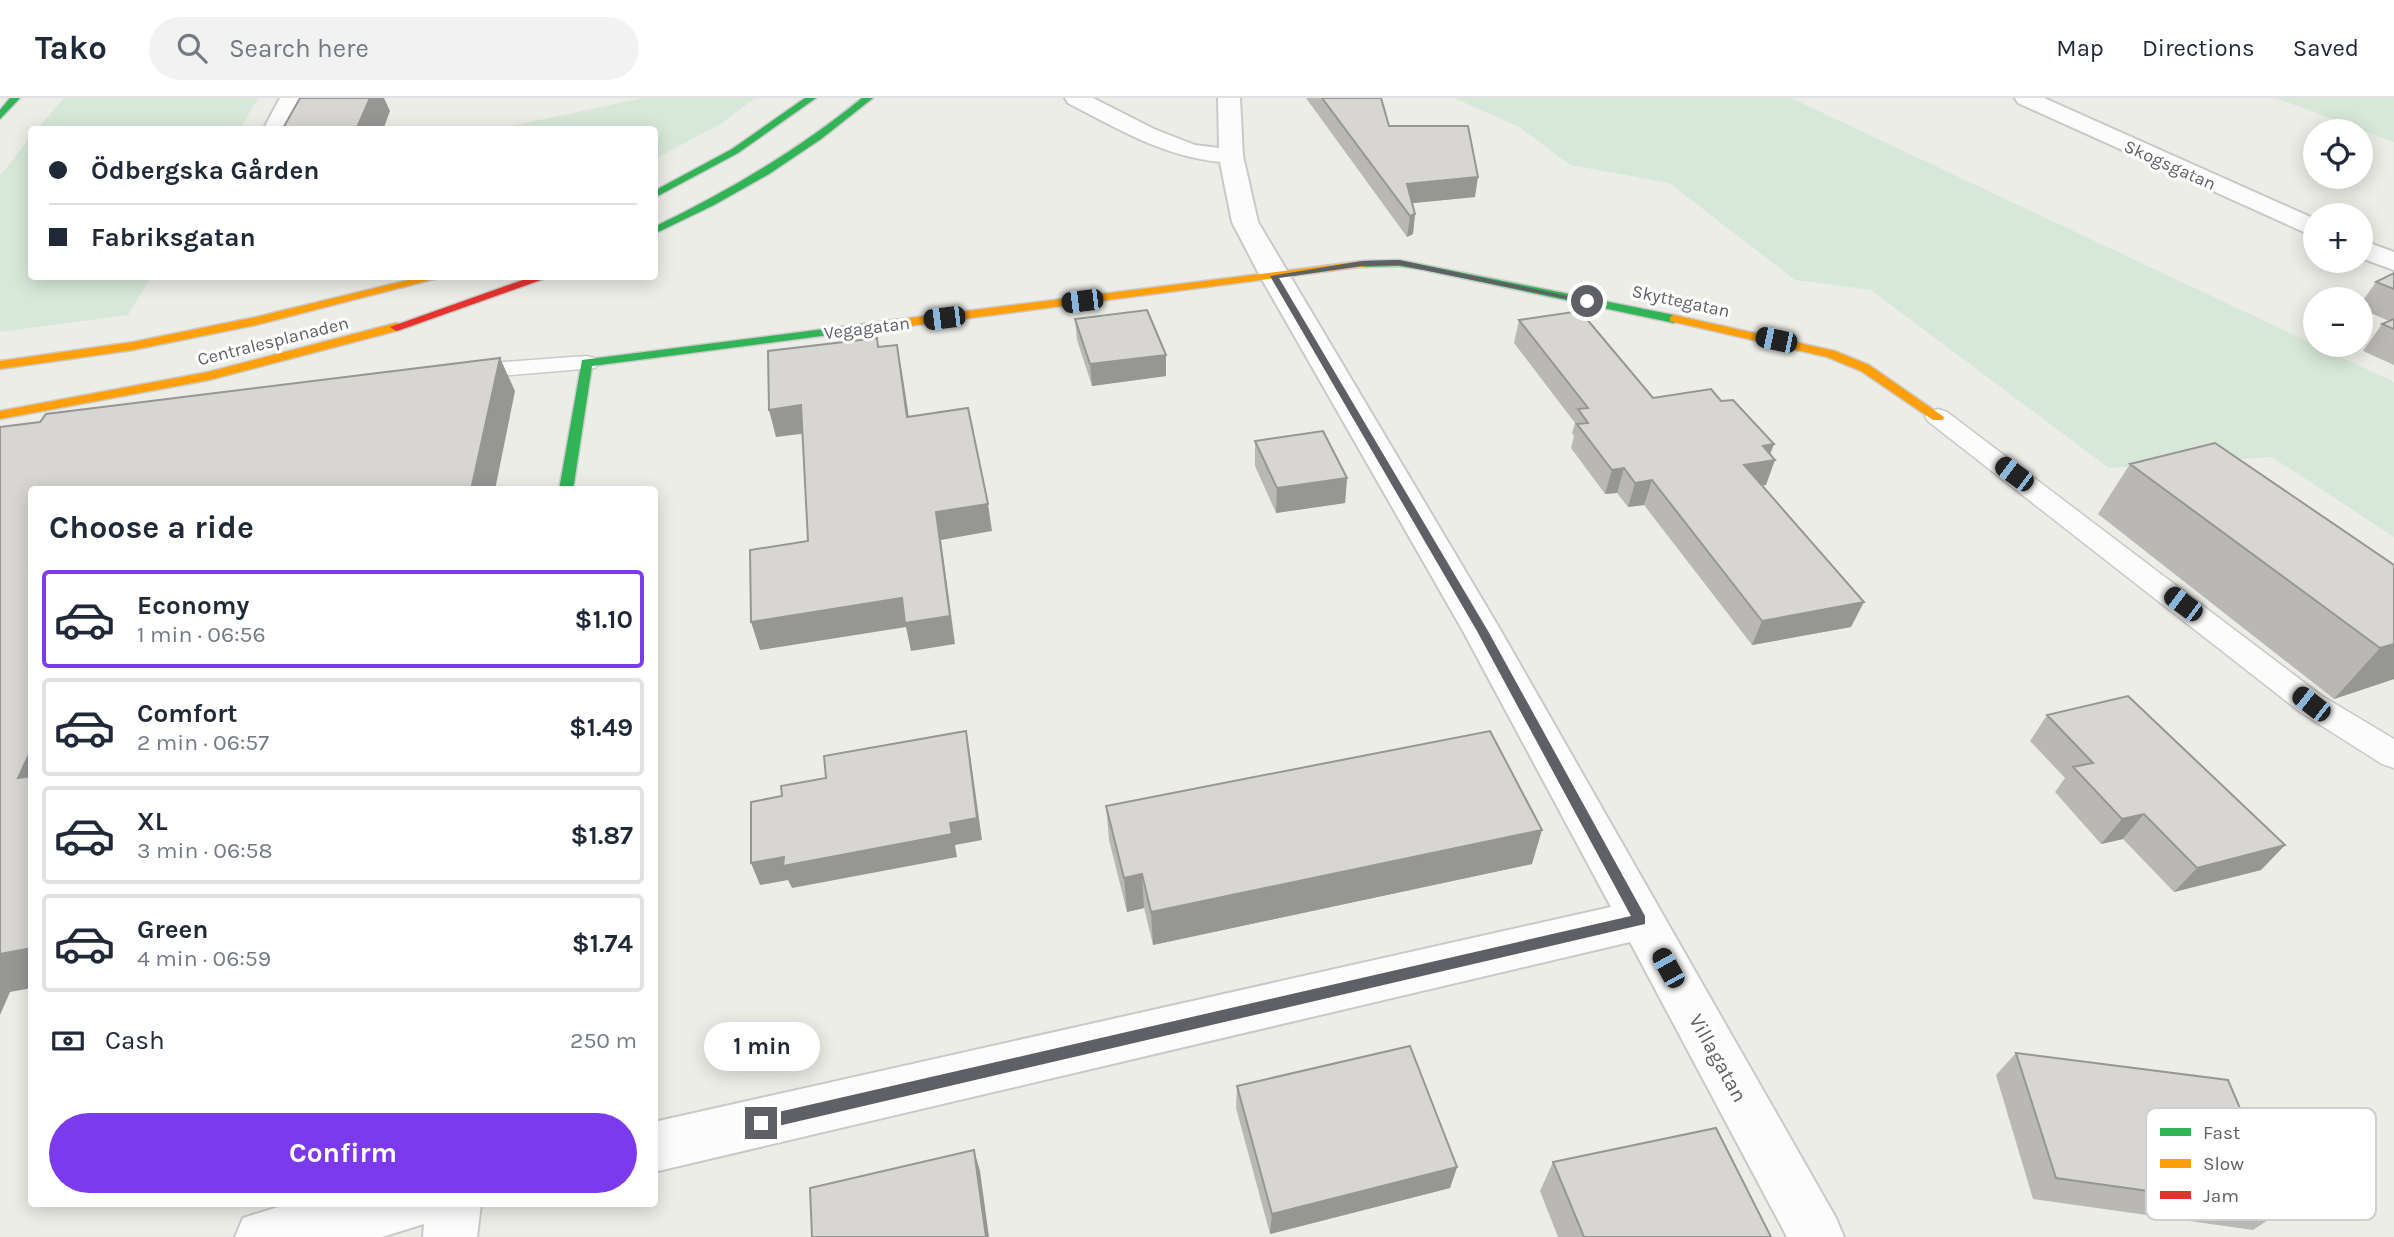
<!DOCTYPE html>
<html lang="en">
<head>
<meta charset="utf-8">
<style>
  body { margin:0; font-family:Karla,sans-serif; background:#f2f2f3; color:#1f2937; height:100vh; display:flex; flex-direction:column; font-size:26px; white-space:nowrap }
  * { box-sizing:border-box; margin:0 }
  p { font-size:23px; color:#747a83 }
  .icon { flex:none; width:38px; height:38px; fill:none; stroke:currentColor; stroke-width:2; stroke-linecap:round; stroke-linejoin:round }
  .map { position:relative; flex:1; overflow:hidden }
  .drawer { position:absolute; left:28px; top:388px; width:630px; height:721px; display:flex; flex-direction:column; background:#fff; border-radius:7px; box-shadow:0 4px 18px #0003 }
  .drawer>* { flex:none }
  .guide { position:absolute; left:28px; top:28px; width:630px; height:154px; border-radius:7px; box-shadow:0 4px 18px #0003; display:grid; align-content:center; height:154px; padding:0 21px; background:#fff }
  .fabs { position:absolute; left:2303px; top:21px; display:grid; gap:14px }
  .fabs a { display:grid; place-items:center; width:70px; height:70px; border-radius:50%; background:#fff; box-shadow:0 4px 18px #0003; font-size:35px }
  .end { position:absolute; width:32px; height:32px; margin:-16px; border:9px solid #5e6065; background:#fff; box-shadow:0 0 0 4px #fff }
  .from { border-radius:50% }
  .bubble { position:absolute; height:49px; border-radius:24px; background:#fff; box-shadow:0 4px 18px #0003; font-size:23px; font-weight:700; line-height:49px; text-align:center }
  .car { position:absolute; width:21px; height:42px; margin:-21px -10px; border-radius:9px; box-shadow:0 0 5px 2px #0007; background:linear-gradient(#222 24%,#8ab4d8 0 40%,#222 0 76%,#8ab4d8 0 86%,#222 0) }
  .guide b { display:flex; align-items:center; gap:24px; height:66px; font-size:26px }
  .guide b+b { border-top:2px solid #e0e1e3 }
  .guide i { width:18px; height:18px; background:#1f2937 }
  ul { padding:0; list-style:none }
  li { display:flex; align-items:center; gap:21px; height:98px; margin:0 14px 10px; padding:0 7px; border:4px solid #e0e1e3; border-radius:7px }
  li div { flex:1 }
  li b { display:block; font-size:26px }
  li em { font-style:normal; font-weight:700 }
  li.on { border-color:#7c3aed }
  li>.icon { width:63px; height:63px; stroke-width:1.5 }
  h2 { padding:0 21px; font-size:32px; line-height:84px }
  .pay { display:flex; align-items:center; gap:18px; height:77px; padding:0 21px; font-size:26px }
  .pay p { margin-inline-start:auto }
  .primary-button { display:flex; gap:14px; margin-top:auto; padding:14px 21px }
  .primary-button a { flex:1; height:80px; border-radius:42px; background:#7c3aed; color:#fff; font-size:28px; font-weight:700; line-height:80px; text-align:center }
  header { display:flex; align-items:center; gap:42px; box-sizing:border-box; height:98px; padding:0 35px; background:#fff; border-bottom:2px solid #e0e1e3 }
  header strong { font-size:33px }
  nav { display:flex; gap:38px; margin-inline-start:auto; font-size:24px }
  .search { width:490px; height:63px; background:#f2f2f3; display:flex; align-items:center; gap:18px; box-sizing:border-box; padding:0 24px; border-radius:38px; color:#747a83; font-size:26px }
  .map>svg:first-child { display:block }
</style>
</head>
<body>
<header>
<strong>Tako</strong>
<div class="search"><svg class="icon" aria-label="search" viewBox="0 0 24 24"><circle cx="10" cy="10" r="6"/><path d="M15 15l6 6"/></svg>Search here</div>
<nav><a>Map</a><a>Directions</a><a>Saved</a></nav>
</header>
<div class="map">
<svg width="2394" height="1139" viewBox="0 0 2394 1139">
  <rect width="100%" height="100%" fill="#edede8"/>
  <path fill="#d7e8d8" d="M64,0H258L240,31H37Z
    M643,0H755L722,25L655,61L654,32L497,31Z
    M1454,0H1791L2394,284V439L2272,359L2109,370L1871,192L1795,182L1669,85L1570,67L1519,29Z
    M2276,0H2394V44Z
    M31,38L32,178L151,179L128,217L0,234V78Z"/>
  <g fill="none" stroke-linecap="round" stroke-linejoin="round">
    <g stroke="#c9c9c9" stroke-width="3">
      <path id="lane" d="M586,258L595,260L598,265L595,270L462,281L453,279L450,274L453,269L462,267Z
        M1938,311L1947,314L2322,598L2394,641V670L2382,666L2300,614L1929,324L1925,319L1929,314Z"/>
    </g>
    <g stroke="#c9c9c9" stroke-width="4">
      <path id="street" d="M280,0H302L286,32H263Z
        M1065,0H1093L1154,31L1195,47L1219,50L1218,0H1240L1243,58L1258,124L1501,533L1836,1120L1844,1139H1787L1630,844L654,1074V1024L1611,809L1463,533L1260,178L1232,124L1220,64C1163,58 1118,31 1068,5Z
        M2015,0H2044L2315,121V139L2018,5Z
        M2361,142L2394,154V172L2361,160Z
        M288,1106H481L477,1139H423L424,1126L382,1139H235L243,1120Z"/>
    </g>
    <g stroke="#cacbca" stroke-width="3">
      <path id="fast" d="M10,0H20L0,21V12Z
        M805,0H816L738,55L654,100V93L732,51Z
        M862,0H873L821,41L769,76L714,107L654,136V129C729,93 798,52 862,0Z
        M1399,162L1674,217L1680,221L1674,225L1424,172L1399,168L1363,169L1357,166L1363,163Z
        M894,222L900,226L898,228L592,268L573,392H559L582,262Z"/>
    </g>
    <g stroke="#cacbca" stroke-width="3">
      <path id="slow" d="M1363,163L1369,166L1367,168L894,230L888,226L894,222Z
        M425,178H446L256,227L133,252L0,271V263L133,244L256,219Z
        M1674,217L1835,253L1869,267L1944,319L1943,322H1933L1861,273L1827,259L1670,223V219Z
        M396,225L400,226V232L209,282L0,321V313L208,274Z"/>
    </g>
    <g stroke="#cacbca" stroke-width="3">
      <path id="jam" d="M534,178H552L400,232L396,233L390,229Z"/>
    </g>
    <use href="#lane" fill="#fcfcfc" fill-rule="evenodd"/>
    <use href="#street" fill="#fcfcfc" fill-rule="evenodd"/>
    <use href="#fast" fill="#30b455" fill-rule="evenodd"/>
    <use href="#slow" fill="#ff9f0a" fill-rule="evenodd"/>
    <use href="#jam" fill="#e5322d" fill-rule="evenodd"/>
  </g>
  <path fill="#b9b8b5" d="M1306,0H1381L1389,28L1475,99L1412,105L1415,116L1413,136L1407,139Z
    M2394,175V267L2363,253L2382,226L2389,223L2361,211V205L2376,184Z
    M1075,221L1166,257V278L1092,288L1077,242Z
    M1519,222L1653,300L1721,303L1774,346L1770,356L1766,387H1762L1851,529L1752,547L1644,407L1628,409L1617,395L1605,396L1571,350L1574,338L1572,335L1575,325L1514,245Z
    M1255,343L1347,380L1345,405L1276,415L1255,368Z
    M2130,366L2394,467V581L2334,601L2098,416Z
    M2047,617L2285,747L2261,772L2174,794L2123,741L2101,746L2055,694L2065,680L2030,643Z
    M1106,708L1532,766L1153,847L1144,810L1127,814L1109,742Z
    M2016,955L2283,1112L2253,1132L2033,1101L1996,977Z
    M1237,988L1457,1069L1450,1090L1270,1136L1236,1010Z
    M1553,1064L1771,1139H1558L1540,1093Z"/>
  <path fill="#969694" d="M370,0H384L390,13L383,32H356Z
    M1478,79L1475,99L1404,106L1407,86Z
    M1415,116L1413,136L1407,139L1410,118Z
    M897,247L902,274L913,346L907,319Z
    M1166,257V278L1092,288L1090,266Z
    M500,260L515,293L495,392H471Z
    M801,307L808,335L776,339L769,312Z
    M1774,346L1767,364L1775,362L1766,387L1735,392L1744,367L1763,348Z
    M1624,370L1617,395L1605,396L1612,372Z
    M1347,380L1345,405L1276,415L1277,390Z
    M1652,382L1644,407L1628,409L1635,385Z
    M988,406L992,433L941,442L955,546L911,553L906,529L760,552L751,524L936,414Z
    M1864,504L1851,529L1752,547L1762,523Z
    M2394,546V581L2334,601L2380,550Z
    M966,633L970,656L982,742L955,747L957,759L792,790L788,782L760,787L751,765Z
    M32,650V693L18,680Z
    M2144,716L2123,741L2101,746L2122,721Z
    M1542,732L1532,766L1153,847L1151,814Z
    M2285,747L2261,772L2174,794L2197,770Z
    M1142,776L1144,810L1127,814L1124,780Z
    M32,850V890L10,894L0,917V856Z
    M974,1052L980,1073L989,1139H986Z
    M1457,1069L1450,1090L1270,1136L1272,1116Z"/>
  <path fill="#d7d6d3" stroke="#969694" stroke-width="2" d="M300,0H370L356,32H282Z
    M1322,0H1381L1389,28H1468L1478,79L1407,86L1415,116L1410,118Z
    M2394,175V191L2376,184Z
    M1147,212L1166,257L1090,266L1075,221Z
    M1580,213L1653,300L1711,291L1721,303L1733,302L1774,346L1763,348L1775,362L1744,367L1864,504L1762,523L1652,382L1635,385L1624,370L1612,372L1577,326L1588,325L1578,311L1588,310L1519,222Z
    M2394,221V231L2382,226Z
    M877,240L878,249L897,247L907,319L968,310L988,406L936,414L950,518L905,525L902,500L751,524L750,452L808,443L801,307L769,312L768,253Z
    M500,260L471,392H32V650L18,680L32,678V850L0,856V329L40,324L46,316Z
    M1323,333L1347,380L1277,390L1255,343Z
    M2215,345L2394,467V546L2380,550L2130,366Z
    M2128,598L2285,747L2197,770L2144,716L2122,721L2073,669L2093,665L2047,617Z
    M966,633L977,720L950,725L952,736L783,768L784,759L751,765V704L782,698L781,688L826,680L824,658Z
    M1490,633L1542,732L1151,814L1142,776L1124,780L1106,708Z
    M1410,948L1457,1069L1272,1116L1237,988Z
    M2016,955L2228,982L2283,1112L2056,1080Z
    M1716,1030L1771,1139H1584L1553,1064Z
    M974,1052L986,1139H812L810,1090Z"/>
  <path fill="#5e6065" d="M1399,162L1591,203L1587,205L1399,167L1362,168L1279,180L1488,533L1645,818V826L761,1032L756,1030L753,1025L756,1020L761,1018L1631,818L1477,533L1270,178L1362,163Z"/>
  <g text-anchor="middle" stroke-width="6" stroke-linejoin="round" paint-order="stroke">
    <g font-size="18" fill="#5e6065" stroke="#fff">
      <text transform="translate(2170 67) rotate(24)" y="6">Skogsgatan</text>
      <text transform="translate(1681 203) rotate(12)" y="6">Skyttegatan</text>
      <text transform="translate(867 230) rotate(-7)" y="6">Vegagatan</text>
      <text transform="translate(273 243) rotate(-14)" y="6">Centralesplanaden</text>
    </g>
    <g font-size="21" fill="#5e6065" stroke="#fff">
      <text transform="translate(1718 960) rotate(61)" y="7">Villagatan</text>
    </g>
  </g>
  <rect x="2146" y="1010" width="230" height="112" rx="10" fill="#fff" stroke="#cfcfd1" stroke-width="2"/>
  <rect x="2160" y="1030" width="31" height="8" fill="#30b455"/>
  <rect x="2160" y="1061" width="31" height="9" fill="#ff9f0a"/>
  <rect x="2160" y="1093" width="31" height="8" fill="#e5322d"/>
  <g font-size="19" fill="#5e6065">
    <text x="2203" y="1041">Fast</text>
    <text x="2203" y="1072">Slow</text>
    <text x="2203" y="1104">Jam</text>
  </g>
</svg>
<div class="fabs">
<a><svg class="icon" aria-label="locate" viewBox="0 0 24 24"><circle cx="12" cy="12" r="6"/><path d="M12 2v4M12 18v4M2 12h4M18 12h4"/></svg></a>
<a>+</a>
<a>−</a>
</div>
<i class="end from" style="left:1587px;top:203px"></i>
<i class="end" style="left:761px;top:1025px"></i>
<div class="bubble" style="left:704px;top:924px;width:116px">1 min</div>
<i class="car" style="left:1082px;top:203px;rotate:263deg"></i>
<i class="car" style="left:944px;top:220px;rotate:263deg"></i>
<i class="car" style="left:1776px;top:242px;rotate:282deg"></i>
<i class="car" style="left:2014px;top:376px;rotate:307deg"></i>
<i class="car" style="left:2183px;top:506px;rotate:307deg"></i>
<i class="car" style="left:2311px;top:606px;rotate:308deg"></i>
<i class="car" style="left:1668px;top:870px;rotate:331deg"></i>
<div class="guide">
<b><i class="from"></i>Ödbergska Gården</b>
<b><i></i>Fabriksgatan</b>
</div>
<section class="drawer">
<h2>Choose a ride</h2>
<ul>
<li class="on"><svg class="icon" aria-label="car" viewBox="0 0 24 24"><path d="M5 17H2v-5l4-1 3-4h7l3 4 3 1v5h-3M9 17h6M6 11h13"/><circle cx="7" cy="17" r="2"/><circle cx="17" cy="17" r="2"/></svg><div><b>Economy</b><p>1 min · 06:56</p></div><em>$1.10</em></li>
<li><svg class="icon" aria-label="car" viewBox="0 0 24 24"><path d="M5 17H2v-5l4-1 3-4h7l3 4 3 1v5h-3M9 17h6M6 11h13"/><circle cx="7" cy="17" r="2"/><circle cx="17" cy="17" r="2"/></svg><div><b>Comfort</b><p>2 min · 06:57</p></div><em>$1.49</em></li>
<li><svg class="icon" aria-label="car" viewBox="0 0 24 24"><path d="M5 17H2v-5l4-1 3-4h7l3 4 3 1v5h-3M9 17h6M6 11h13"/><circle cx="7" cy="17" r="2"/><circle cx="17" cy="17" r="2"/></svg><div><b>XL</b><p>3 min · 06:58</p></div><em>$1.87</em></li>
<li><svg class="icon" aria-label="car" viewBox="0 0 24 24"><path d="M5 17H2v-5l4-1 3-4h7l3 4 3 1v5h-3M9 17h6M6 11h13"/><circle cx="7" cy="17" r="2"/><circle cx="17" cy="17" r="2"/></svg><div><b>Green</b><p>4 min · 06:59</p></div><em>$1.74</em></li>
</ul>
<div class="pay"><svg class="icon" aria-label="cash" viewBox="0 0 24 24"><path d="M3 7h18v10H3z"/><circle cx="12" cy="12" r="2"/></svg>Cash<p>250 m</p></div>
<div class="primary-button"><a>Confirm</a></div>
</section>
</div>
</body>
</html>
